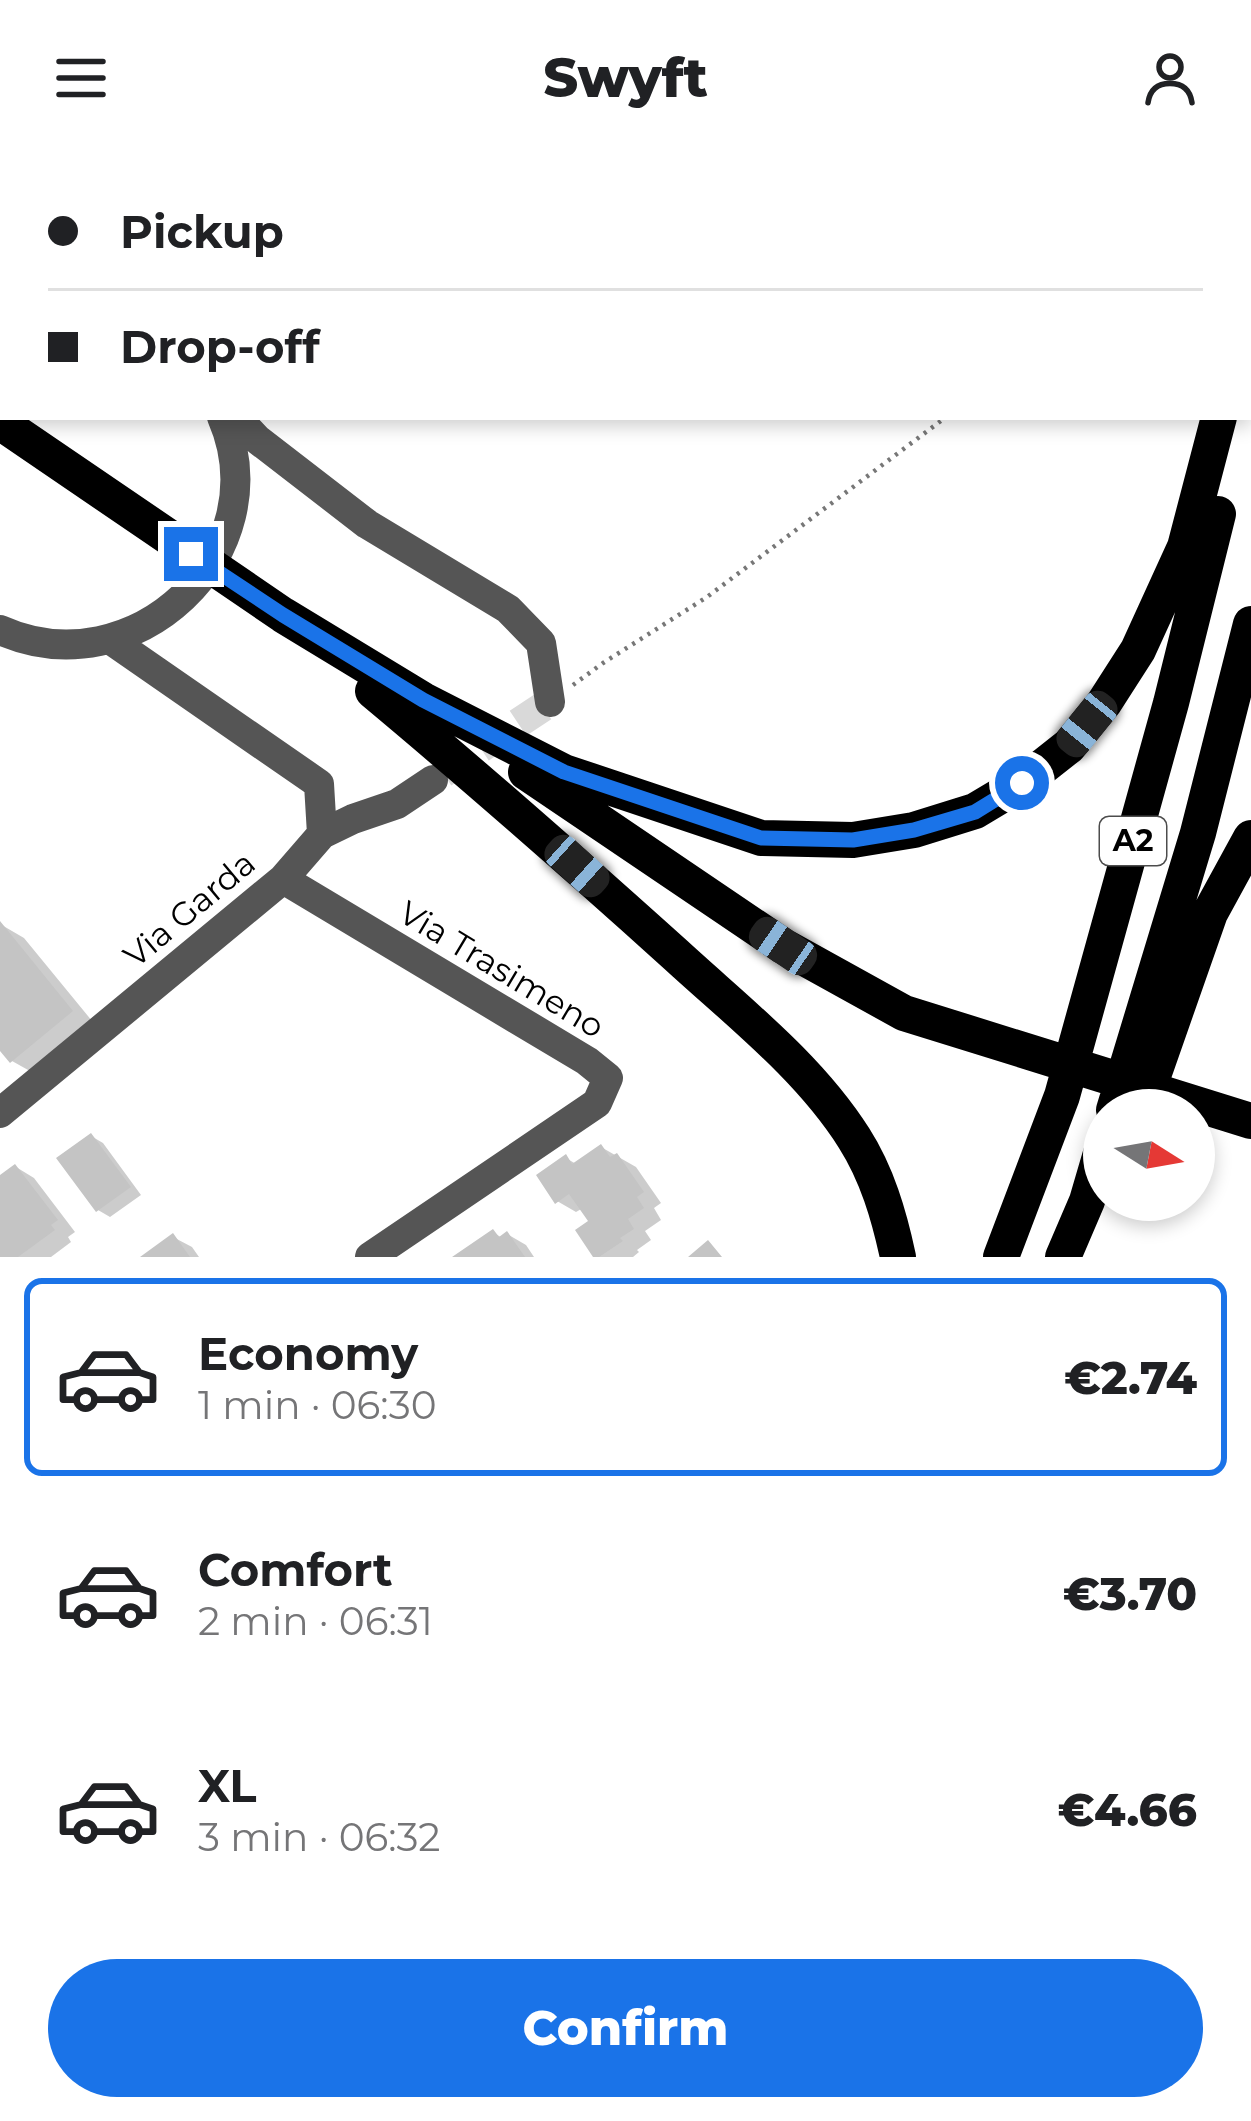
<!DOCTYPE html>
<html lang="en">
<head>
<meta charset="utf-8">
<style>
  body { margin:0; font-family:Montserrat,sans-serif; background:#f2f2f2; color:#202124; height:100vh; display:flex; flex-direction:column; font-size:45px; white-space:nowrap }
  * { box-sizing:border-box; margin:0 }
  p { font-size:39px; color:#757577 }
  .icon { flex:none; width:66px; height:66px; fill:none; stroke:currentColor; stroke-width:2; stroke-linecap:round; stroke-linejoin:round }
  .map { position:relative; height:1101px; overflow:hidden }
  .sheet { display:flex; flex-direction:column; background:#fff; flex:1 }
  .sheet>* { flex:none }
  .hud { position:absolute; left:0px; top:0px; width:1251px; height:264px; box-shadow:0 6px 18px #0003; display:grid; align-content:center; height:264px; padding:0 48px; background:#fff }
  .needle { width:78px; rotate:101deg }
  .tools { position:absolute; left:1083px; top:933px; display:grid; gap:24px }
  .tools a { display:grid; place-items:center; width:132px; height:132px; border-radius:50%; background:#fff; box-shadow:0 6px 18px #0003; font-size:60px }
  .end { position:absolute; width:54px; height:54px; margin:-27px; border:15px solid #1a73e8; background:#fff; box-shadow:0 0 0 6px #fff }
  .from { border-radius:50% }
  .car { position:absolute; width:36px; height:72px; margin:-36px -18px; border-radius:15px; box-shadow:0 0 9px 3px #0007; background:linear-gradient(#222 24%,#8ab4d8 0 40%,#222 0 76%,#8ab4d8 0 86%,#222 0) }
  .hud b { display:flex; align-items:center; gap:42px; height:114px; font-size:45px }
  .hud b+b { border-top:3px solid #e0e0e0 }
  .hud i { width:30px; height:30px; background:#202124 }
  ul { padding:21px 0 0; list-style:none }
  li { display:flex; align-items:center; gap:36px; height:198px; margin:0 24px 18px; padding:0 24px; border:6px solid transparent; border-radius:18px }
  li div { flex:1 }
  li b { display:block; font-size:45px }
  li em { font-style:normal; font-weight:800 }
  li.on { border-color:#1a73e8 }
  li>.icon { width:108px; height:108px; stroke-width:1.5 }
  .action { display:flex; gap:24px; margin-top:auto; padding:24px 48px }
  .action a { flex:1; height:138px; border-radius:72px; background:#1a73e8; color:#fff; font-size:48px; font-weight:800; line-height:138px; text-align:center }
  header { display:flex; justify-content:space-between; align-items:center; height:156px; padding:0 48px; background:#fff; font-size:54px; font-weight:800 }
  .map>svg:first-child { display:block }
</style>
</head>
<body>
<header><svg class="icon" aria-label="menu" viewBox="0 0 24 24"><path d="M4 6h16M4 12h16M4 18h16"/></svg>Swyft<svg class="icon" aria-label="person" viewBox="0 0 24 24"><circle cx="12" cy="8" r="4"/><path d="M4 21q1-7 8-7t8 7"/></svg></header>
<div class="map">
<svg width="1251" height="1101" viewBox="0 0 1251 1101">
  <rect width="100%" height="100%" fill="#fff"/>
  <path fill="#0003" d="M0,768L24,782L97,871L37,919L12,905L0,890Z
    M91,980L103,987L141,1039L110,1061L98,1054Z
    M601,991L636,1011L661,1047L654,1052L661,1064L645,1075L651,1084L637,1094L639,1096L633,1101H597L592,1065L583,1052L576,1056L557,1045L566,1002L576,1008Z
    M16,1011L34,1022L75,1076L68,1081L71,1086L51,1101H0V1023Z
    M493,1076L502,1082L507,1078L526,1089L534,1101H457Z
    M173,1081L192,1091L199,1101H147Z"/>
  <path fill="#c4c4c4" d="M0,765L73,855L10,907L0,895Z
    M91,977L131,1031L96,1056L56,1002Z
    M601,988L610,1001L617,997L644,1036L637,1041L644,1052L628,1063L634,1073L620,1082L623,1085L599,1101H593L575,1074L588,1065L569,1038L555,1048L536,1019L566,998L572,1008Z
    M15,1008L58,1064L51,1069L55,1074L18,1101H0V1019Z
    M493,1073L499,1081L507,1075L525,1101H452Z
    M173,1077L190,1101H140Z
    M708,1084L722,1101H688Z"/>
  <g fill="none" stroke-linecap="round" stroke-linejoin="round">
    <path stroke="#d9d9d9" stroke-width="30" stroke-dasharray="30 15" stroke-linecap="butt" d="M443,617L550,546"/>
    <path stroke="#777" stroke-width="4.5" stroke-dasharray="3 6" stroke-linecap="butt" d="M573,529L603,507L707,441L946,261"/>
    <path stroke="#555" stroke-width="30" d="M171,3L172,0
      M207,3L208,0
      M0,136L3,138
      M0,170L3,168
      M236,261L258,284L367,368L508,453L541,487L550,546
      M0,474C133,534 281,397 222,261
      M111,484L319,628L322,678
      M283,723L587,905L608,922L597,947L370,1101
      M0,957L283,723L322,678L353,663L397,648L433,624"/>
    <path stroke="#000" stroke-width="36" d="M1248,148L1251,137
      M1248,237L1251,225
      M0,266L283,459L423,544L564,616L761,682L853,684L914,674L975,655L1022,627L1069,590L1104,547L1138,494L1185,391L1219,261
      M373,535C476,621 576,709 676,799C738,856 809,911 854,982C877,1018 889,1059 898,1101
      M526,616L783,790L904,857L1251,965
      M1114,954L1198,677L1251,468
      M1141,954L1210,757L1251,682
      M1001,1101L1062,940L1171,547L1218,358
      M1063,1101L1087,1045L1104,987"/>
  </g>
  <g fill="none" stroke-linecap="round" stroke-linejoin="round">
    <path stroke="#1a73e8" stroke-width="15" d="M191,398L283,459L423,544L564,616L761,682L853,684L914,674L975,656L1022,627"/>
  </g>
  <g text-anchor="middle" stroke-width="9" stroke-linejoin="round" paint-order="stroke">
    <rect fill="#fff" stroke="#4c4c4c" stroke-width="3" x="1100" y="661" width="66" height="48" rx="9"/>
    <g font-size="30" font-weight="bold" fill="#000">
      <text x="1133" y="695">A2</text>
    </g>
    <g font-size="33" fill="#000" stroke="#fff">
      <text transform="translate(189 753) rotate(-40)" y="12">Via Garda</text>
      <text transform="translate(502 813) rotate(31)" y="12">Via Trasimeno</text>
    </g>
  </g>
</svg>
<div class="tools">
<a><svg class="needle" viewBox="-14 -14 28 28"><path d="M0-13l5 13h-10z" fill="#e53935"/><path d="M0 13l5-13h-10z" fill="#757577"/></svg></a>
</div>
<i class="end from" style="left:1022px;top:627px"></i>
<i class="end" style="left:191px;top:398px"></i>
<i class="car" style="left:1087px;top:568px;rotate:219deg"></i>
<i class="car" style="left:577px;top:710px;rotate:132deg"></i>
<i class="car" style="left:783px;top:790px;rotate:304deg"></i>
<div class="hud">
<b><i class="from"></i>Pickup</b>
<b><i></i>Drop-off</b>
</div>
</div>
<section class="sheet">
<ul>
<li class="on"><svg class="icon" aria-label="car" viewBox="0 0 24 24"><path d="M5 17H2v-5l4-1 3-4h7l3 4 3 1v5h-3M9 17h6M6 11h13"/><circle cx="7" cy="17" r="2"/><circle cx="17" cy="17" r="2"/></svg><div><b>Economy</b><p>1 min · 06:30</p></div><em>€2.74</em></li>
<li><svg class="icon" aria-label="car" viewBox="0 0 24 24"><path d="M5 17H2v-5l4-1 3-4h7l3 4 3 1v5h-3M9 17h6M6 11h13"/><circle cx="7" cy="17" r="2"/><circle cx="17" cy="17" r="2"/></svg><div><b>Comfort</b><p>2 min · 06:31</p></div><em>€3.70</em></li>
<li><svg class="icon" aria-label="car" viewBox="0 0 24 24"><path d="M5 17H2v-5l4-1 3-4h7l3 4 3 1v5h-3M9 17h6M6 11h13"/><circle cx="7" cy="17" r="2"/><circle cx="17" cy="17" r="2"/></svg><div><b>XL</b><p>3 min · 06:32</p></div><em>€4.66</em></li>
</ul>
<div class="action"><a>Confirm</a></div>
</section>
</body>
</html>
